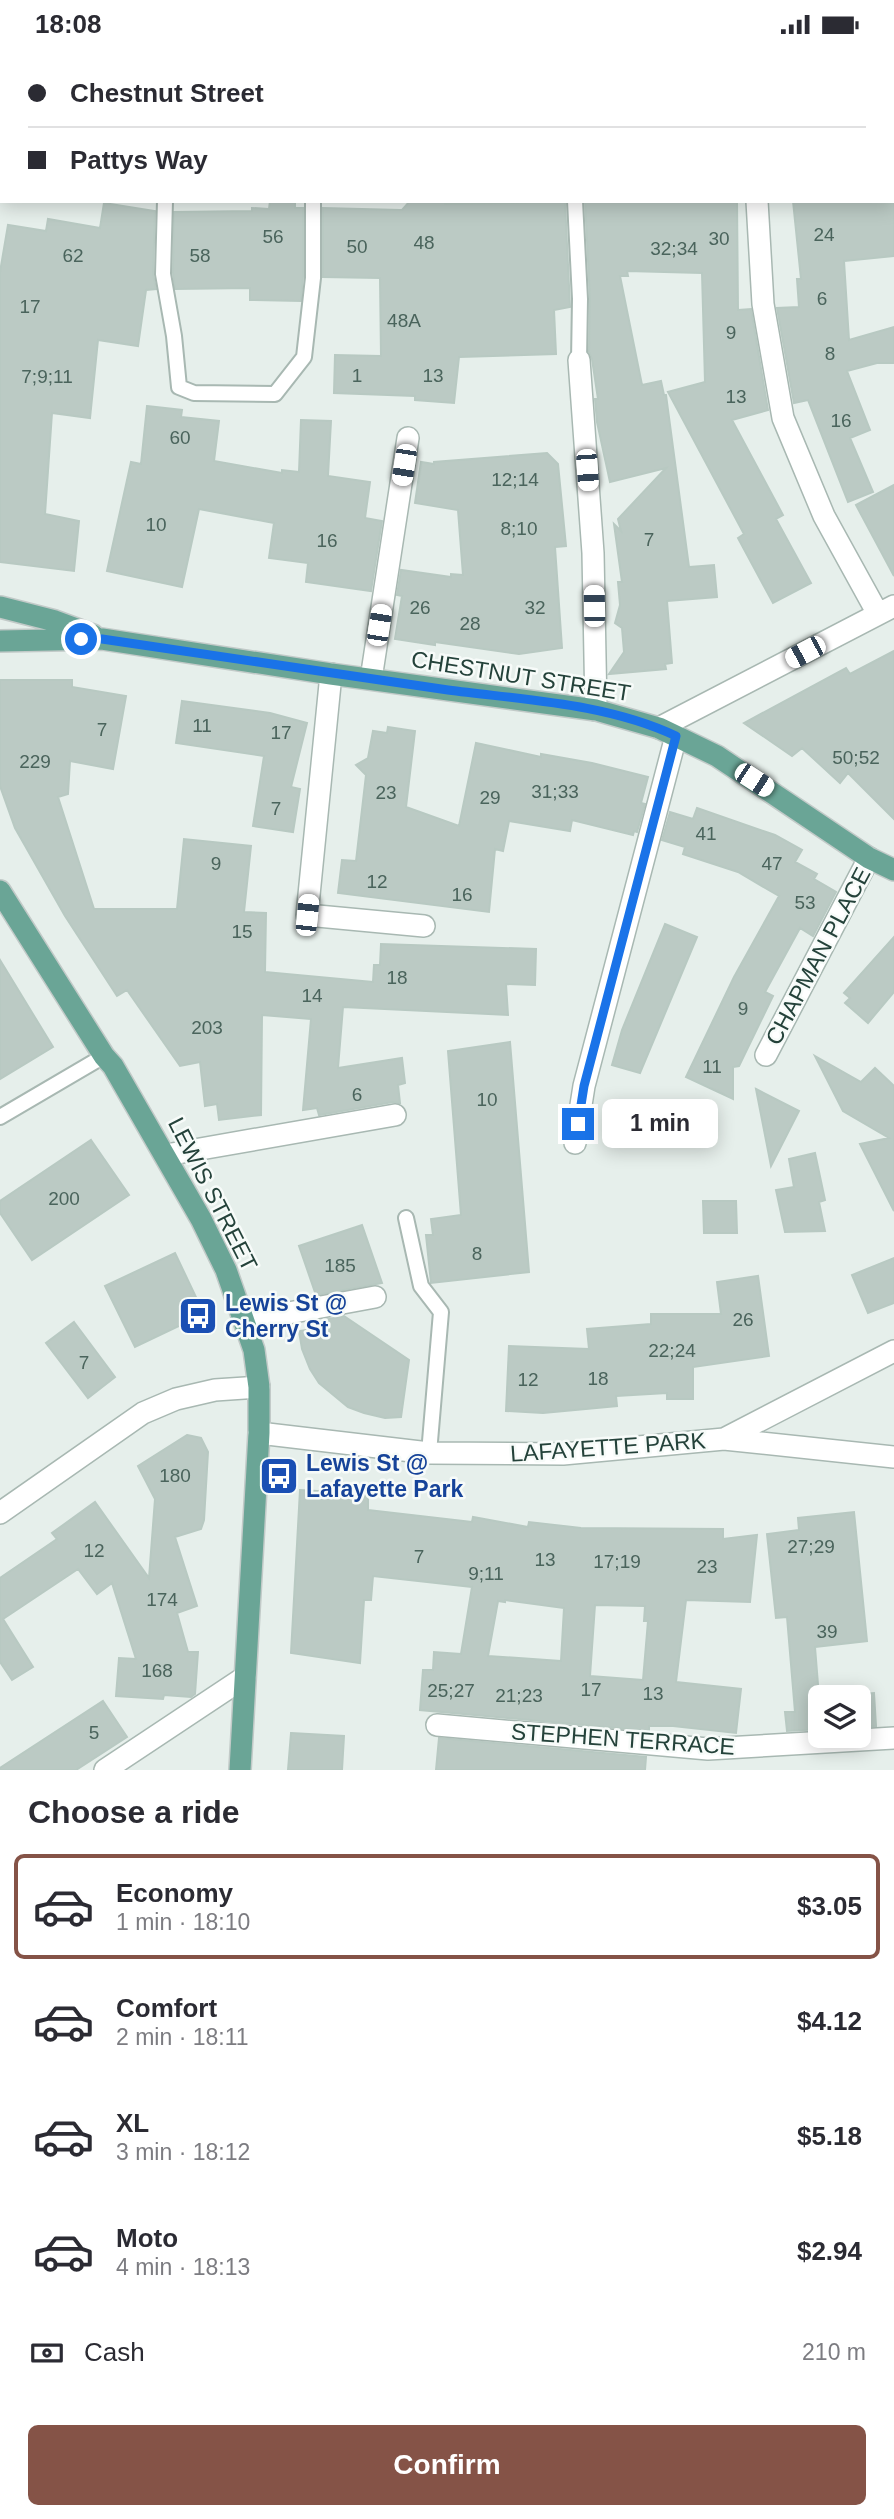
<!DOCTYPE html>
<html lang="en">
<head>
<meta charset="utf-8">
<style>
  body { margin:0; font-family:Arial,sans-serif; background:#f2f2f3; color:#2b2b33; height:100vh; display:flex; flex-direction:column; font-size:26px; white-space:nowrap }
  * { box-sizing:border-box; margin:0 }
  p { font-size:23px; color:#7c7c81 }
  .icon { flex:none; width:38px; height:38px; fill:none; stroke:currentColor; stroke-width:2; stroke-linecap:round; stroke-linejoin:round }
  .map { position:relative; height:1721px; overflow:hidden }
  .panel { display:flex; flex-direction:column; background:#fff; flex:1 }
  .panel>* { flex:none }
  .hud { position:absolute; left:0px; top:0px; width:894px; height:154px; box-shadow:0 4px 18px #0003; display:grid; align-content:center; height:154px; padding:0 28px; background:#fff }
  .buttons { position:absolute; left:808px; top:1636px; display:grid; gap:14px }
  .buttons a { display:grid; place-items:center; width:63px; height:63px; border-radius:10px; background:#fff; box-shadow:0 4px 18px #0003; font-size:35px }
  .end { position:absolute; width:32px; height:32px; margin:-16px; border:9px solid #1a73e8; background:#fff; box-shadow:0 0 0 4px #fff }
  .from { border-radius:50% }
  .bubble { position:absolute; height:49px; border-radius:10px; background:#fff; box-shadow:0 4px 18px #0003; font-size:23px; font-weight:700; line-height:49px; text-align:center }
  .car { position:absolute; width:21px; height:42px; margin:-21px -10px; border-radius:9px; box-shadow:0 0 5px 2px #0007; background:linear-gradient(#fff 24%,#345 0 40%,#fff 0 76%,#345 0 86%,#fff 0) }
  .hud b { display:flex; align-items:center; gap:24px; height:66px; font-size:26px }
  .hud b+b { border-top:2px solid #e1e1e2 }
  .hud i { width:18px; height:18px; background:#2b2b33 }
  ul { padding:0; list-style:none }
  li { display:flex; align-items:center; gap:21px; height:105px; margin:0 14px 10px; padding:0 14px; border:4px solid transparent; border-radius:10px }
  li div { flex:1 }
  li b { display:block; font-size:26px }
  li em { font-style:normal; font-weight:700 }
  li.selected { border-color:#855347 }
  li>.icon { width:63px; height:63px; stroke-width:1.5 }
  h2 { padding:0 28px; font-size:32px; line-height:84px }
  .pay { display:flex; align-items:center; gap:18px; height:77px; padding:0 28px; font-size:26px }
  .pay p { margin-inline-start:auto }
  .button { display:flex; gap:14px; margin-top:auto; padding:14px 28px }
  .button a { flex:1; height:80px; border-radius:10px; background:#855347; color:#fff; font-size:28px; font-weight:700; line-height:80px; text-align:center }
  .status { display:flex; justify-content:space-between; align-items:center; height:49px; padding:0 35px; background:#fff; direction:ltr }
  .status svg { height:19px; fill:currentColor }
  .map>svg:first-child { display:block }
</style>
</head>
<body>
<div class="status"><b>18:08</b><svg viewBox="0 0 49 12"><path d="M0 12V9h3v3zM5 12V6h3v6zM10 12V3h3v9zM15 12V0h3v12zM26 1h20v11H26zM47 4h2v5h-2z"/></svg></div>
<div class="map">
<svg width="894" height="1721" viewBox="0 0 894 1721">
  <rect width="100%" height="100%" fill="#e6efeb"/>
  <path fill="#bbcac4" stroke="#b8c9c2" stroke-width="2" fill-rule="evenodd" d="M270,152H295V159H303V228L301,252L250,251V239L175,240L173,224L174,163L252,162V159L269,160Z
    M410,152H445V155L565,153L570,258L554,261L556,305L459,308L454,354L415,351V347L334,344L335,306L381,307L380,229L323,228V159L402,161Z
    M585,152H737L738,261L751,260L768,361L732,371L783,466L776,470L811,534L773,554L738,489L744,485L668,343L705,333L702,224L627,222L628,227H620L642,336L661,332L664,346H666L689,518L714,516L717,548L667,552L672,614L665,615L666,620L609,625L624,603L622,579L615,574L620,556L618,533H622L614,475L621,482L618,470L666,419L610,433L597,373L595,350H598L592,310L589,303L590,250Z
    M793,152H894V207L844,212L849,291L894,278V314H877L847,322L870,381L850,389L873,443L848,453L808,351L794,354L777,259L799,258L797,230H801Z
    M104,154L155,162L153,225L156,240L146,241L138,297L98,291L90,369L52,364L45,465L79,472L74,522L0,513V223L8,176L46,182L48,170L100,179Z
    M147,357L182,361L181,368L219,372L214,412L282,424V421L299,423L301,371L331,372L328,427L370,433L365,469L382,472L371,542L306,533L308,514L269,509L274,474L199,460L182,538L107,522L131,413L141,415Z
    M547,404L558,415L566,497L555,498L562,599L519,605L435,593V596L395,590L402,547L397,546L401,521L451,528V525L463,526L458,461L415,454L421,413L434,415V413Z
    M894,436V527L856,456Z
    M894,602V770L848,724L840,734L802,699L792,707L744,674L846,619L850,625Z
    M0,631H72V638L126,647L113,720L70,712L68,745L58,748L94,860H177L184,790L251,797L244,863L266,864L265,923L373,933L374,916H380L381,895L536,900L535,936L506,935L508,966L343,958L338,1019L402,1009L405,1034L398,1036L400,1054L393,1053L319,1066L317,1059L303,1061L311,970L262,966L261,1066L219,1071L217,1055L205,1057L200,1013L180,1017L127,941L117,947L65,867L15,779L0,737Z
    M182,652L270,664L307,674L291,738L300,740L293,783L253,777L264,707L176,694Z
    M388,678L415,682L406,758L459,777L476,694L541,708V705L592,714L648,728L641,754L645,755L637,783L634,782L633,786L572,771L570,782L509,772L503,802L495,800L489,863L338,844L342,811L356,812L366,726L356,716L368,709L373,682L387,684Z
    M697,759L775,786L802,801L795,813L817,825L814,830L836,843L813,887L800,879L765,943L773,947L739,1017L733,1018V1050L686,1028L734,928L779,847L738,823L683,805L685,798L662,791L670,763L693,770Z
    M665,875L697,888L640,1024L612,1016L622,981Z
    M894,888V943L868,974L845,954L850,949L844,944Z
    M0,911L53,998L0,1030Z
    M510,993L529,1223L431,1234L426,1186H433L431,1170L461,1166L448,1002Z
    M815,1007L861,1033L875,1019L894,1037V1162L860,1095L889,1089L843,1062Z
    M756,1040L799,1062L771,1117Z
    M91,1091L129,1146L32,1211L0,1164V1152Z
    M815,1104L825,1151L819,1153L825,1182L785,1183L776,1141L794,1138L789,1110Z
    M703,1152H736L737,1184H704Z
    M362,1176L382,1234L316,1246L299,1197Z
    M175,1204L204,1265L135,1298L105,1237Z
    M894,1209V1254L868,1264L852,1226Z
    M758,1227L769,1307L693,1318V1350H667V1344L616,1347L617,1357L543,1364L506,1362L509,1297L589,1300L587,1280L651,1275V1265H721L717,1233Z
    M344,1267L409,1311L401,1368L385,1369L364,1364L348,1358L319,1334L310,1320L302,1300L299,1282L327,1278L324,1271Z
    M74,1273L115,1328L88,1349L46,1294Z
    M187,1386L201,1389L208,1403L204,1471L201,1480L175,1488L197,1557L177,1564L188,1603H198L195,1645L191,1648L164,1646L163,1650L116,1647L119,1609L136,1610L112,1534L97,1545L78,1520L3,1570L33,1618L12,1631L0,1613V1529L57,1490L52,1484L95,1453L149,1529L155,1450L138,1417Z
    M300,1441L368,1445V1461L472,1473L473,1468L528,1478L529,1473L581,1479L723,1480V1490L757,1486L750,1553L686,1551L676,1633L741,1640L736,1684L673,1677H649V1682L420,1661L423,1621H433L434,1603L461,1605L472,1538L373,1527L371,1551H364L360,1614L291,1604ZM505,1551L564,1559L561,1612L488,1607L498,1552L505,1553ZM595,1556L645,1557L644,1572H648L643,1631L590,1627Z
    M854,1463L867,1592L815,1598L819,1648L874,1644L876,1677L859,1678V1648H821V1680L787,1682L785,1663H795L787,1568L776,1569L767,1485L799,1481L798,1469Z
    M103,1652L127,1688L76,1721H0V1719Z
    M291,1684L344,1687L342,1721H288Z
    M439,1689L646,1708L645,1721H436Z"/>
  <g fill="none" stroke-linecap="round" stroke-linejoin="round">
    <g stroke="#a8b8b2" stroke-width="18">
      <path id="service" d="M165,152L163,225L174,287L179,338L194,344L275,345L304,308L313,229V152
        M575,152L580,250L579,311
        M0,1068L104,1007
        M406,1169L421,1237L441,1263L429,1404"/>
    </g>
    <g stroke="#a8b8b2" stroke-width="24">
      <path id="minor" d="M892,91H894
        M0,122H2
        M757,152L763,255L783,369L824,467L878,565
        M579,311L593,504L596,661
        M331,625L307,866L424,877
        M371,630L408,389
        M659,679L894,557
        M766,1006L869,809
        M575,1094L584,1037L676,687
        M166,1106L395,1066
        M245,1272L375,1248
        M259,1384L429,1404L563,1405L724,1390L894,1302
        M724,1390L894,1408
        M0,1464L143,1364L176,1350L215,1341L259,1338
        M437,1676L708,1700L894,1689
        M105,1721L245,1628"/>
    </g>
    <g stroke="#c2cac8" stroke-width="24">
      <path id="primary" d="M0,558L55,572L93,586
        M0,592L102,590L331,625L596,661L659,679L717,707L869,809L894,821
        M0,842L104,1007L113,1017L201,1170L226,1221L254,1301L259,1338V1384L240,1721"/>
    </g>
    <use href="#service" stroke="#fff" stroke-width="14"/>
    <use href="#minor" stroke="#fff" stroke-width="21"/>
    <use href="#primary" stroke="#6aa596" stroke-width="21"/>
  </g>
  <g fill="none" stroke-linecap="round" stroke-linejoin="round">
    <path stroke="#1a73e8" stroke-width="9" d="M81,590H102C217,607 333,624 448,641C524,651 606,654 676,687L584,1037L578,1075"/>
  </g>
  <defs>
    <g id="bus-square" transform="scale(2.0125)"><rect x="-9" y="-9" width="18" height="18" rx="4" fill="#1a4fb4" stroke="#f7fbf9"/><path d="M-5-6H5V4H4V6H2V4H-2V6H-4V4H-5ZM-3.5-4V0h7V-4ZM-3.5 1.2v1.5H-2V1.2ZM2 1.2v1.5H3.5V1.2Z" fill="#fff"/></g>
  </defs>
  <g fill-rule="evenodd">
    <use href="#bus-square" x="198" y="1267"/>
    <use href="#bus-square" x="279" y="1427"/>
  </g>
  <g text-anchor="middle" stroke-width="5" stroke-linejoin="round" paint-order="stroke">
    <g font-size="19" fill="#4a645c">
      <text x="824" y="192">24</text>
      <text x="273" y="194">56</text>
      <text x="719" y="196">30</text>
      <text x="424" y="200">48</text>
      <text x="357" y="204">50</text>
      <text x="674" y="206">32;34</text>
      <text x="73" y="213">62</text>
      <text x="200" y="213">58</text>
      <text x="822" y="256">6</text>
      <text x="30" y="264">17</text>
      <text x="404" y="278">48A</text>
      <text x="731" y="290">9</text>
      <text x="830" y="311">8</text>
      <text x="357" y="333">1</text>
      <text x="433" y="333">13</text>
      <text x="47" y="334">7;9;11</text>
      <text x="736" y="354">13</text>
      <text x="841" y="378">16</text>
      <text x="180" y="395">60</text>
      <text x="515" y="437">12;14</text>
      <text x="156" y="482">10</text>
      <text x="519" y="486">8;10</text>
      <text x="649" y="497">7</text>
      <text x="327" y="498">16</text>
      <text x="420" y="565">26</text>
      <text x="535" y="565">32</text>
      <text x="470" y="581">28</text>
      <text x="202" y="683">11</text>
      <text x="102" y="687">7</text>
      <text x="281" y="690">17</text>
      <text x="856" y="715">50;52</text>
      <text x="35" y="719">229</text>
      <text x="555" y="749">31;33</text>
      <text x="386" y="750">23</text>
      <text x="490" y="755">29</text>
      <text x="276" y="766">7</text>
      <text x="706" y="791">41</text>
      <text x="216" y="821">9</text>
      <text x="772" y="821">47</text>
      <text x="377" y="839">12</text>
      <text x="462" y="852">16</text>
      <text x="805" y="860">53</text>
      <text x="242" y="889">15</text>
      <text x="397" y="935">18</text>
      <text x="312" y="953">14</text>
      <text x="743" y="966">9</text>
      <text x="207" y="985">203</text>
      <text x="712" y="1024">11</text>
      <text x="357" y="1052">6</text>
      <text x="487" y="1057">10</text>
      <text x="64" y="1156">200</text>
      <text x="477" y="1211">8</text>
      <text x="340" y="1223">185</text>
      <text x="743" y="1277">26</text>
      <text x="672" y="1308">22;24</text>
      <text x="84" y="1320">7</text>
      <text x="598" y="1336">18</text>
      <text x="528" y="1337">12</text>
      <text x="175" y="1433">180</text>
      <text x="811" y="1504">27;29</text>
      <text x="94" y="1508">12</text>
      <text x="419" y="1514">7</text>
      <text x="545" y="1517">13</text>
      <text x="617" y="1519">17;19</text>
      <text x="707" y="1524">23</text>
      <text x="486" y="1531">9;11</text>
      <text x="162" y="1557">174</text>
      <text x="827" y="1589">39</text>
      <text x="157" y="1628">168</text>
      <text x="591" y="1647">17</text>
      <text x="451" y="1648">25;27</text>
      <text x="653" y="1651">13</text>
      <text x="519" y="1653">21;23</text>
      <text x="94" y="1690">5</text>
    </g>
    <g font-size="23" fill="#24423a" stroke="#f7fbf9">
      <text transform="translate(521 627) rotate(9)" y="8">CHESTNUT STREET</text>
      <text transform="translate(818 907) rotate(-62)" y="8">CHAPMAN PLACE</text>
      <text transform="translate(213 1145) rotate(63)" y="8">LEWIS STREET</text>
      <text transform="translate(608 1398) rotate(-4)" y="8">LAFAYETTE PARK</text>
      <text transform="translate(623 1690) rotate(4)" y="8">STEPHEN TERRACE</text>
    </g>
    <g font-size="23" font-weight="bold" fill="#164399" stroke="#f7fbf9" text-anchor="start">
      <text x="225" y="1262">Lewis St @<tspan x="225" dy="26">Cherry St</tspan></text>
      <text x="306" y="1422">Lewis St @<tspan x="306" dy="26">Lafayette Park</tspan></text>
    </g>
  </g>
</svg>
<div class="buttons">
<a><svg class="icon" aria-label="layers" viewBox="0 0 24 24"><path d="M12 4l9 5-9 5-9-5zM3 14l9 5 9-5"/></svg></a>
</div>
<i class="end from" style="left:81px;top:590px"></i>
<i class="end" style="left:578px;top:1075px"></i>
<div class="bubble" style="left:602px;top:1050px;width:116px">1 min</div>
<i class="car" style="left:404px;top:416px;rotate:189deg"></i>
<i class="car" style="left:587px;top:421px;rotate:176deg"></i>
<i class="car" style="left:594px;top:557px;rotate:359deg"></i>
<i class="car" style="left:379px;top:576px;rotate:9deg"></i>
<i class="car" style="left:805px;top:603px;rotate:242deg"></i>
<i class="car" style="left:754px;top:731px;rotate:123deg"></i>
<i class="car" style="left:307px;top:866px;rotate:6deg"></i>
<div class="hud">
<b><i class="from"></i>Chestnut Street</b>
<b><i></i>Pattys Way</b>
</div>
</div>
<section class="panel">
<h2>Choose a ride</h2>
<ul>
<li class="selected"><svg class="icon" aria-label="car" viewBox="0 0 24 24"><path d="M5 17H2v-5l4-1 3-4h7l3 4 3 1v5h-3M9 17h6M6 11h13"/><circle cx="7" cy="17" r="2"/><circle cx="17" cy="17" r="2"/></svg><div><b>Economy</b><p>1 min · 18:10</p></div><em>$3.05</em></li>
<li><svg class="icon" aria-label="car" viewBox="0 0 24 24"><path d="M5 17H2v-5l4-1 3-4h7l3 4 3 1v5h-3M9 17h6M6 11h13"/><circle cx="7" cy="17" r="2"/><circle cx="17" cy="17" r="2"/></svg><div><b>Comfort</b><p>2 min · 18:11</p></div><em>$4.12</em></li>
<li><svg class="icon" aria-label="car" viewBox="0 0 24 24"><path d="M5 17H2v-5l4-1 3-4h7l3 4 3 1v5h-3M9 17h6M6 11h13"/><circle cx="7" cy="17" r="2"/><circle cx="17" cy="17" r="2"/></svg><div><b>XL</b><p>3 min · 18:12</p></div><em>$5.18</em></li>
<li><svg class="icon" aria-label="car" viewBox="0 0 24 24"><path d="M5 17H2v-5l4-1 3-4h7l3 4 3 1v5h-3M9 17h6M6 11h13"/><circle cx="7" cy="17" r="2"/><circle cx="17" cy="17" r="2"/></svg><div><b>Moto</b><p>4 min · 18:13</p></div><em>$2.94</em></li>
</ul>
<div class="pay"><svg class="icon" aria-label="cash" viewBox="0 0 24 24"><path d="M3 7h18v10H3z"/><circle cx="12" cy="12" r="2"/></svg>Cash<p>210 m</p></div>
<div class="button"><a>Confirm</a></div>
</section>
</body>
</html>
